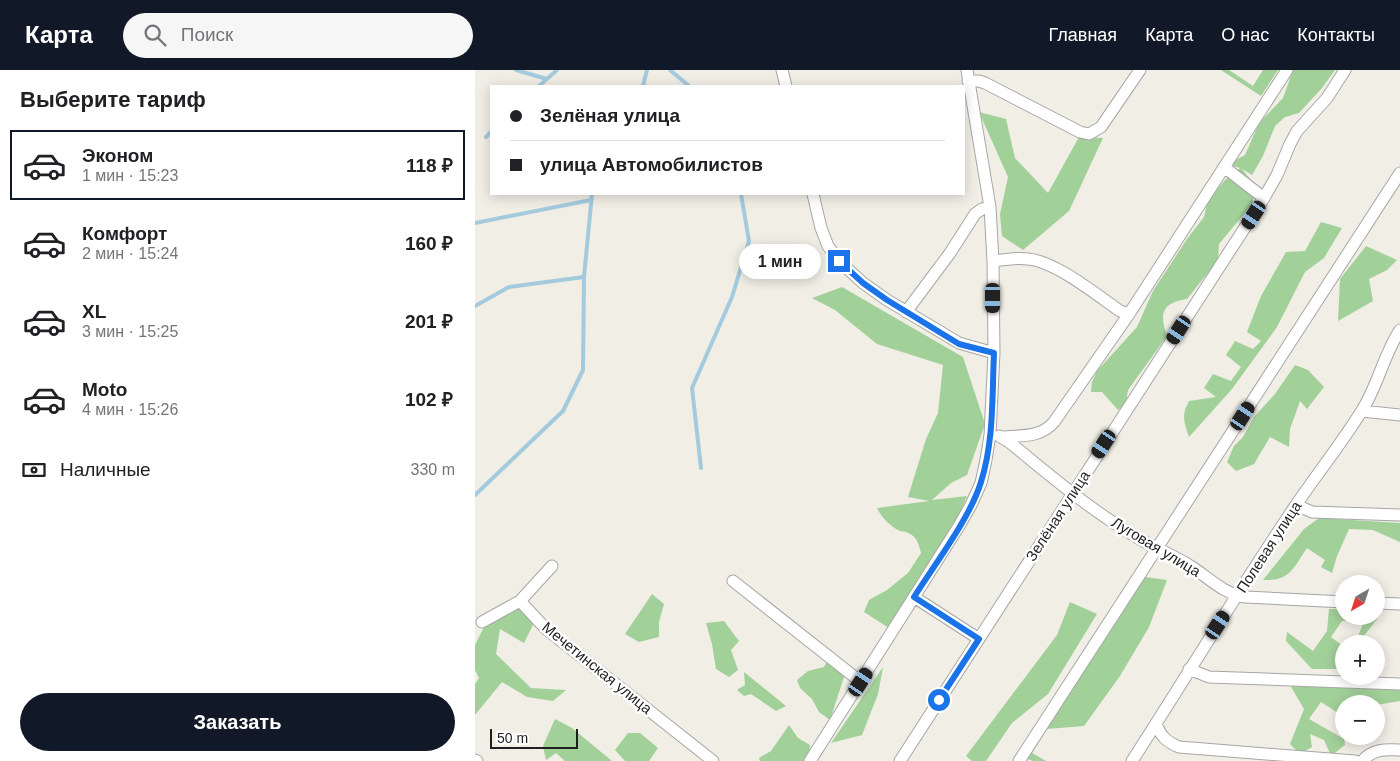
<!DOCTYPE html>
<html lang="ru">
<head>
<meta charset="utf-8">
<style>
  body { margin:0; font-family:Arial,sans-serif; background:#f6f6f6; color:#202124; height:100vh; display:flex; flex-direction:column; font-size:19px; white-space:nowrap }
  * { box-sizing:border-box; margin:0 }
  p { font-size:16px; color:#757577 }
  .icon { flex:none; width:28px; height:28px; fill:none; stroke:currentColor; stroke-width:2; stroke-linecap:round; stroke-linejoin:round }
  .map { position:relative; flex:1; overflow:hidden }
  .details { display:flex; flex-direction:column; background:#fff; width:475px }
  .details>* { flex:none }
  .hud { position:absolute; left:15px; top:15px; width:475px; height:110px; border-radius:0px; box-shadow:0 2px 12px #0003; display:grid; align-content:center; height:110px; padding:0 20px; background:#fff }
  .needle { width:32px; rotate:219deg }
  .fabs { position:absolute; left:860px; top:505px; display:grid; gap:10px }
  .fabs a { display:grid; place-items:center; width:50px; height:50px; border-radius:50%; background:#fff; box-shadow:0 2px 12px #0003; font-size:25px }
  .scale { position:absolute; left:15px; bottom:12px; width:88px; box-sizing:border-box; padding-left:5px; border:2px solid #1f1f1f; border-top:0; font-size:14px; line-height:18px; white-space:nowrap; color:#1f1f1f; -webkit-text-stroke:4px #fff; paint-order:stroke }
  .end { position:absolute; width:22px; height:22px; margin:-11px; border:6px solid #1a73e8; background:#fff; box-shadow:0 0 0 2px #fff }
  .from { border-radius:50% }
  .bubble { position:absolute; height:35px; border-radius:18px; background:#fff; box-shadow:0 2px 12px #0003; font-size:16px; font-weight:700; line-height:35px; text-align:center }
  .car { position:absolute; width:15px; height:30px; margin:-15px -8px; border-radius:6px; box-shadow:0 0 4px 1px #0007; background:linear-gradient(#222 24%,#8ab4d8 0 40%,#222 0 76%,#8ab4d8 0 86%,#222 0) }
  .hud b { display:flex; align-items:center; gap:18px; height:48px; font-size:19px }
  .hud b+b { border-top:1px solid #e0e0e0 }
  .hud i { width:12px; height:12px; background:#202124 }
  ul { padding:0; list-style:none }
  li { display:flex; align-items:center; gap:15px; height:70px; margin:0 10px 8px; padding:0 10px; border:2px solid transparent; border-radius:0px }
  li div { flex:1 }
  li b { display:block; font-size:19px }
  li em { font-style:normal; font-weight:700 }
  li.selected { border-color:#111827 }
  li>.icon { width:45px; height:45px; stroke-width:1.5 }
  h2 { padding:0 20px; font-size:22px; line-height:60px }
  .pay { display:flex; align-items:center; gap:12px; height:55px; padding:0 20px; font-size:19px }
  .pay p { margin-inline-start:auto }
  .cta { display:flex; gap:10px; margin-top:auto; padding:10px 20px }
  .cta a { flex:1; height:58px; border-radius:30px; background:#111827; color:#fff; font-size:20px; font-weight:700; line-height:58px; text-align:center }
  header { display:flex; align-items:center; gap:30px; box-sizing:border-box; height:70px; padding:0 25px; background:#111827; color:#fff }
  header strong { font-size:24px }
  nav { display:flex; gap:28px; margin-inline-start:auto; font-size:18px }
  .search { width:350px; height:45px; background:#f6f6f6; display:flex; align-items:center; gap:12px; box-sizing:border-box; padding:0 18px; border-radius:28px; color:#757577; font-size:19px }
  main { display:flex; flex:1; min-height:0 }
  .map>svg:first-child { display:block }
</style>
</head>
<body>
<header>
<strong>Карта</strong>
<div class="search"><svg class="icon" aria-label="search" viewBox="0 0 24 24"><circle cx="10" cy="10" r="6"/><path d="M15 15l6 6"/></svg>Поиск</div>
<nav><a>Главная</a><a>Карта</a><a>О нас</a><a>Контакты</a></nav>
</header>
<main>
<section class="details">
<h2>Выберите тариф</h2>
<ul>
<li class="selected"><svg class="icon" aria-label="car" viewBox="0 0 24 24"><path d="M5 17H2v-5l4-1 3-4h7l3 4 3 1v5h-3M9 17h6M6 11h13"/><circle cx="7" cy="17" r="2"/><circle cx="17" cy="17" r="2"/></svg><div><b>Эконом</b><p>1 мин · 15:23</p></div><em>118 ₽</em></li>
<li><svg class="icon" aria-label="car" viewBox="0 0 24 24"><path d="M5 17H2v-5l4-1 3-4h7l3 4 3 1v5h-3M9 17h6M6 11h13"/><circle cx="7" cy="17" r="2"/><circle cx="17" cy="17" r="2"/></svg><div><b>Комфорт</b><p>2 мин · 15:24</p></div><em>160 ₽</em></li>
<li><svg class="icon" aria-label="car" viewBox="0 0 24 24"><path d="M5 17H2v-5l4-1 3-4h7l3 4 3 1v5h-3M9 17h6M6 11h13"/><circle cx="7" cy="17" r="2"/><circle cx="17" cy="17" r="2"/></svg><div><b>XL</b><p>3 мин · 15:25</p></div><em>201 ₽</em></li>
<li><svg class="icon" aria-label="car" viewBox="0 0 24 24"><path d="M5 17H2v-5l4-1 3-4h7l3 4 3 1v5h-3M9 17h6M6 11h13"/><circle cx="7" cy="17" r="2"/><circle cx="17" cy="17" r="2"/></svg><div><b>Moto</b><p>4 мин · 15:26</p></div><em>102 ₽</em></li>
</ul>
<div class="pay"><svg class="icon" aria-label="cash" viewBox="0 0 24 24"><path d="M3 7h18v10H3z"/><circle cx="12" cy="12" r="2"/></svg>Наличные<p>330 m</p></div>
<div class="cta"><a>Заказать</a></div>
</section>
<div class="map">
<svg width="925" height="691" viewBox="0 0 925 691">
  <rect width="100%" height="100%" fill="#f0eee5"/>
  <path fill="#a2d099" d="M746,0H754L778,16L788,0H803L786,26Z
    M818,0H860L847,18L824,43L810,47L800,56L788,86L777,105L767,99L778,113V133L744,174L743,190L712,229C687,233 684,243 692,266L653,320L651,333L643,340L627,322H616L617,312L622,301L662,257L678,221L712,169L729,147L733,130L750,110L765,98L758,96L759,91L770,85L784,53L808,28Z
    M504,42L531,49L540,88L573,123L604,67L628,68L594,141L548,180L527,166L525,144L533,107Z
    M846,152L867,158L849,188L830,202L802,257L757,319L714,367C709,351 706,346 714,331L741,327L729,318L738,304L756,311L766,297L751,285L760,271L778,279L786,271L772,262L786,226L811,182L830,181Z
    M891,176L922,190L912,200L894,209L898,231L863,251L865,209Z
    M367,217L488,287L510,354L492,405L476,413L457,430L492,426L480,457L414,558L389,542L394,530L412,520L433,503L446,483C444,475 442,466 433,463C431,461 428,462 425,461C416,457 406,447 402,438L454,431L433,427L451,369L463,343L468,295L402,274L360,240L337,228Z
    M820,295L833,300L849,317L832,339L825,331L815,359L814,377L795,367L779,394L761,401L752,392L759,376L768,367L779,347L800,324Z
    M844,448L925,453V472L898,460L874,459L862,486L857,503L846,497L850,490L832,478C818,498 816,511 788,510L829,459Z
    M663,506L692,510L674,557L645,606L609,656L572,659L557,683L571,691H558L553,689L552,691H548Z
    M177,524L189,534L184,552V567L164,572L150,564Z
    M595,532L622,544L573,624L537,653L511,691H497L491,686L582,565Z
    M37,536L61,549L49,573L25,559L21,584L56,618L91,620L78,631L52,627L27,612L0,645V614L4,608L0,600V575L13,549Z
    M854,539H869V546H884L882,550L867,551L856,567L869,577V599H837L811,571L812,562L838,581L852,561Z
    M891,546H901L903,548L888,567L896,574H880Z
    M249,551L264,571L256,580L263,600L254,607L241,599L237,574L231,553Z
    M352,591L370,604L355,650L344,642L337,629L325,618L322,610L333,601L349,597Z
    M408,597L403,624L387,665L356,673Z
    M269,602L311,636L301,641L276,624L269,626L262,620L270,615Z
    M812,610L925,618V631L901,635L869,634V647L846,632L834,649L869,669L870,675L856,686L849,670L835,664L837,677L825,684L815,674L829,639Z
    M80,649L97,658L137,691H90L81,683L71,690L68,676Z
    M314,655L323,668L335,675L334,686L330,691H285L284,688L296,681Z
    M153,663H165L183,678L174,691H150L140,680Z"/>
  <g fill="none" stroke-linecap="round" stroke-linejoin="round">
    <path stroke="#a4cade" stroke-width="4" d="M41,0L72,9
      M195,0L214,16
      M64,16L82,0
      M168,16L172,0
      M11,67L16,62
      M0,153L116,130
      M0,236L34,217L109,207
      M226,398L217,318L257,227L274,171L266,124
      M0,425L88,341L108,300L109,207L117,124"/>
    <g stroke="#a6a6a6" stroke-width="13">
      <path id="minor" d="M307,0L311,16
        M493,11H504L510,13L605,62L614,64L626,57L665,0
        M749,97L789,128
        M338,124L346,158L353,176L364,191L388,213L412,230L484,273L519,283
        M518,191C529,190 542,187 553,189C580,191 622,225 645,241L654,244
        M431,242L475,183L500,144L507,139L515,137
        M887,341L925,345
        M524,366L534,372C575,405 615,440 660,466C678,478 699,485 717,497C734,508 749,524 770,527L869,532
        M528,367C548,365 565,368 579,352L654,244L812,0
        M821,435L837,442L925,445
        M77,496L45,531L71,559L238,691
        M258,511L386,612
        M439,527L504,569
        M901,533L925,534
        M7,552L45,531
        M714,599L734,607L925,614
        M681,653C685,666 692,672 704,677L880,691
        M0,690L2,691
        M335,691L484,456L496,435L506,413L511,390L515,365L519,283L518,191L515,137L492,0
        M425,691L789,128L802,105L815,74L822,61L852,28L870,0
        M544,691L925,103
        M657,691C712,606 764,519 821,435C842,404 866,374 886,342C903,316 908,286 925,260
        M887,691C898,679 910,679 925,680"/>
    </g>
    <use href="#minor" stroke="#fff" stroke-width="11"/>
  </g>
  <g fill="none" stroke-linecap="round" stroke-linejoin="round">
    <path stroke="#1a73e8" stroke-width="6" d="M364,191L388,213L412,230L484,274L519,283C517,326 519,371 506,412C495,448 460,494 439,527L504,569L464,630"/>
  </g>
  <g text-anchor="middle" stroke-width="5" stroke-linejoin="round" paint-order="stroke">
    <g font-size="15" fill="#1f1f1f" stroke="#fff">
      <text transform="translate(583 446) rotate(-57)" y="5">Зелёная улица</text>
      <text transform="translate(681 477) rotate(31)" y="5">Луговая улица</text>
      <text transform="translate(794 477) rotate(-57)" y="5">Полевая улица</text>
      <text transform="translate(122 598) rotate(39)" y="5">Мечетинская улица</text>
    </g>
  </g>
</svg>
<div class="fabs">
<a><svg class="needle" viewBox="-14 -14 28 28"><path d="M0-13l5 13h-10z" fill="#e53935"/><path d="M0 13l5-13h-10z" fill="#757577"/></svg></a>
<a>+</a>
<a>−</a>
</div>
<div class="scale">50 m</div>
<i class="end from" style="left:464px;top:630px"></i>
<i class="end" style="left:364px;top:191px"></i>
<div class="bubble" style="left:264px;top:174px;width:82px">1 мин</div>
<i class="car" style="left:779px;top:145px;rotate:213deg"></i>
<i class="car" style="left:518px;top:228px;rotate:180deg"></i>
<i class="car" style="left:704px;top:260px;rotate:213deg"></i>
<i class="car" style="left:768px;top:346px;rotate:33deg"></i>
<i class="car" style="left:629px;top:374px;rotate:213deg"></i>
<i class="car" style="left:743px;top:555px;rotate:33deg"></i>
<i class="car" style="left:386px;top:612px;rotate:33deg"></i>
<div class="hud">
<b><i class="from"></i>Зелёная улица</b>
<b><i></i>улица Автомобилистов</b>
</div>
</div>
</main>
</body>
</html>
